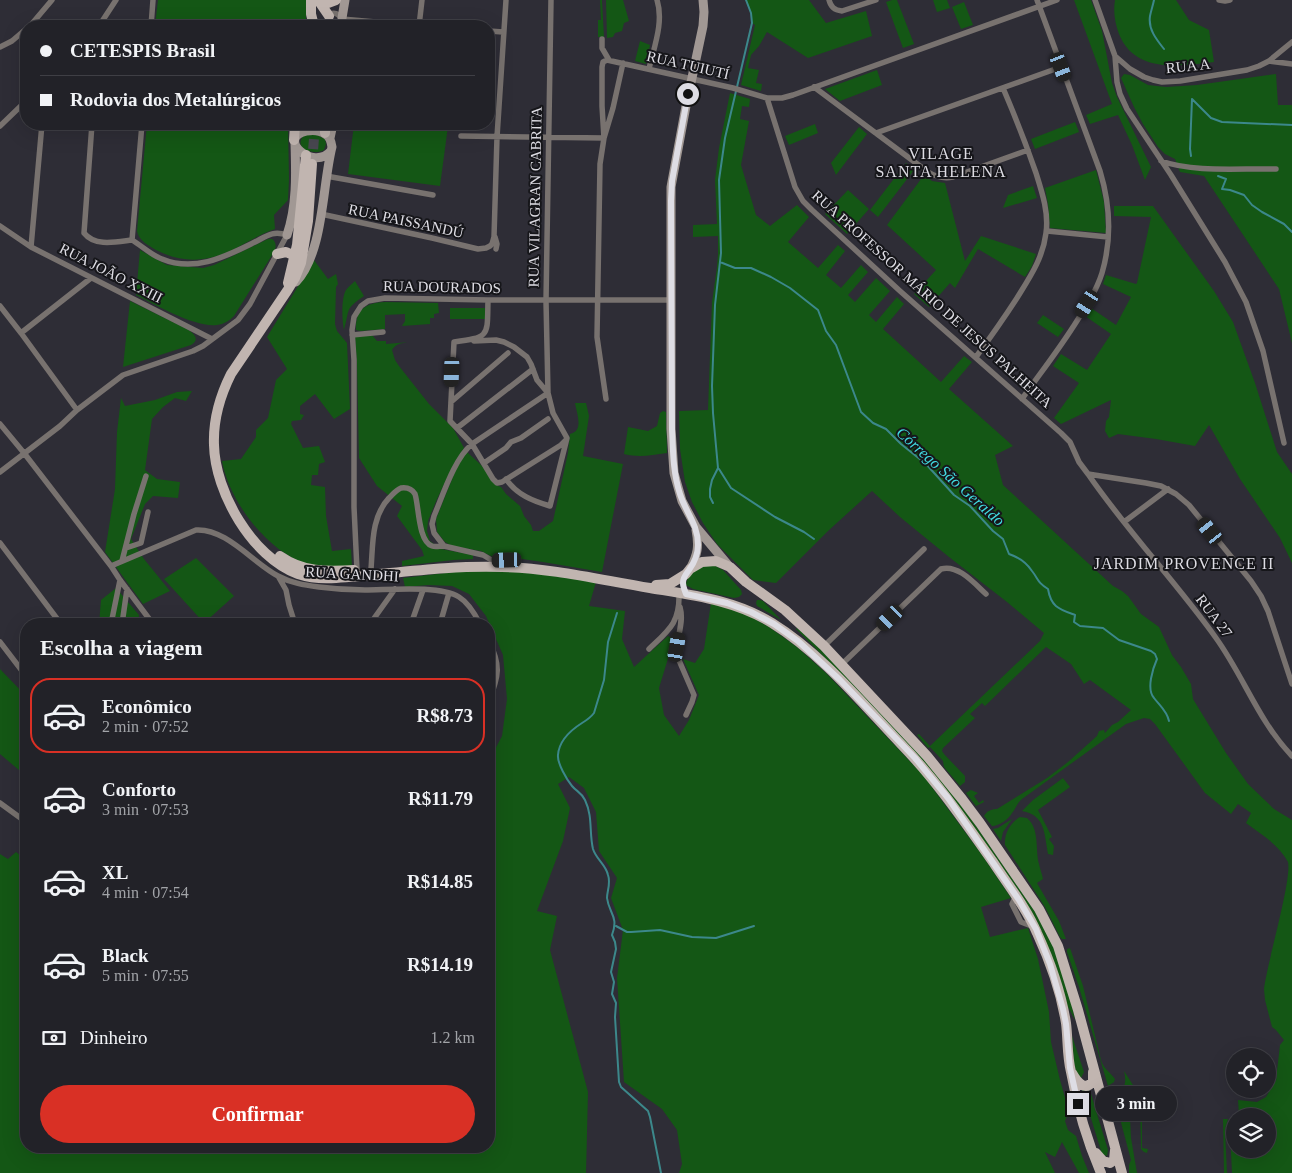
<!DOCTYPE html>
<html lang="pt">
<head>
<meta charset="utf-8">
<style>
  body { margin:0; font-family:Georgia,serif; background:#2e2f34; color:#f1f3f6; height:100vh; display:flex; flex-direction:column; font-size:19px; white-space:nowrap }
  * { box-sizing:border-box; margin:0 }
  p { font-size:16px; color:#a2a4a8 }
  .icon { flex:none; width:28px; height:28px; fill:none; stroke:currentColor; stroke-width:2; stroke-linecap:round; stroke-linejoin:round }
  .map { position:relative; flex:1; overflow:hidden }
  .sheet { position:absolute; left:20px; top:618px; width:475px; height:535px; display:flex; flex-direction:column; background:#222228; border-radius:20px; box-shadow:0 5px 20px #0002,0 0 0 1px #3f3f45 }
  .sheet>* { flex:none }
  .hud { position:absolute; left:20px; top:20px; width:475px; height:110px; border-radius:20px; box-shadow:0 5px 20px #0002,0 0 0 1px #3f3f45; display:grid; align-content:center; height:110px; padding:0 20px; background:#222228 }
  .tools { position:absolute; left:1226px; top:1048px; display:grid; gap:10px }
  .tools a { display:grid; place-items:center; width:50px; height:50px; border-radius:50%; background:#222228; box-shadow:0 5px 20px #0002,0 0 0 1px #3f3f45; font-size:25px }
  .end { position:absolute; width:22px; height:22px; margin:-11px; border:6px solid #dedde4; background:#111; box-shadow:0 0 0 2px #111 }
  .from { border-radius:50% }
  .bubble { position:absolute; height:35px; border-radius:18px; background:#222228; box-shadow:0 5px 20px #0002,0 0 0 1px #3f3f45; font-size:16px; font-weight:600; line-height:35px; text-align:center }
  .car { position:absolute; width:15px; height:30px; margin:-15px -8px; border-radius:6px; box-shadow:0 0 4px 1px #0007; background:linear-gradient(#222 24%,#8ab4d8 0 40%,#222 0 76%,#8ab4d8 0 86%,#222 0) }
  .hud b { display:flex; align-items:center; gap:18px; height:48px; font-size:19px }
  .hud b+b { border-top:1px solid #3f3f45 }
  .hud i { width:12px; height:12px; background:#f1f3f6 }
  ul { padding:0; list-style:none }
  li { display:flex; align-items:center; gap:15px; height:75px; margin:0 10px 8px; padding:0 10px; border:2px solid transparent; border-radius:20px }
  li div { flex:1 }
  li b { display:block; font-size:19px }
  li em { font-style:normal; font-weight:600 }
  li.on { border-color:#d93025 }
  li>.icon { width:45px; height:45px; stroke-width:1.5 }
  h2 { padding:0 20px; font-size:22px; line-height:60px }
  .pay { display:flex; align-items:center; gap:12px; height:55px; padding:0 20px; font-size:19px }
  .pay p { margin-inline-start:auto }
  .cta { display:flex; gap:10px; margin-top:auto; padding:10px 20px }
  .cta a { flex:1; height:58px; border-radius:30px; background:#d93025; color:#fff; font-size:20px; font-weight:600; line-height:58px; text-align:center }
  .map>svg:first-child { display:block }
</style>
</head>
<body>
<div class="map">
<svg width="1292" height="1173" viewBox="0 0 1292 1173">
  <rect width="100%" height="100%" fill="#2e2d36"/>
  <path fill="#145715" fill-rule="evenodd" d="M158,0H306V26H155Z
    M600,0H602L604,37H598V20H601Z
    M606,0H623L629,21L624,23L622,31L615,33L613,37L607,38Z
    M746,0H809L826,23L866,11L872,36L808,58L767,32L759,46L751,55L748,68L759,70L756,83L762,84L761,91L741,85L755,25L752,23L751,13Z
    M892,0H897L914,44L903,48L886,2Z
    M933,0H947L950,8L937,12Z
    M1074,0H1091L1102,31L1112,83L1117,97L1151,167L1145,180L1132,145L1118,115L1090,124L1086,115L1112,104Z
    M1115,0H1176L1189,20L1209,30L1214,62C1180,66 1135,74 1119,34C1115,23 1113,12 1115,0Z
    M964,2L973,25L961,29L952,7Z
    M640,41L650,45L646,64L635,61Z
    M877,70L882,85L840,101L825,89Z
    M1124,74L1130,75L1148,85L1166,87L1197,85L1276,74L1278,105H1292V343L1279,289L1204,176L1180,172L1175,159L1165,154L1158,147L1143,124L1134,107L1121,78Z
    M730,93L750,99L749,107L742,106L740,119L749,121L741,165L756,215L770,226L797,205L809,217L788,242L818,268L838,245L845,251L826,275L841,288L861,265L868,272L848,295L855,302L876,278L890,291L869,315L876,322L897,297L904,304L883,329L941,382L964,356L972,362L949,389L1013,446L995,455L1003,485L1113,586L1122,591L1128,596L1141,614L1159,627L1172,655L1181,667L1191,684L1193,699L1226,753L1248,784L1274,809L1292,820V1173H1232L1230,1132L1231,1127L1234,1122L1233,1116L1239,1115L1238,1100L1257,1102L1266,1097L1276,1080L1280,1045L1284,1040L1276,1030L1272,1027L1265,1000L1264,989C1267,963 1292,880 1288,862C1279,845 1261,834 1246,823L1251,813L1238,804L1231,814L1205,793L1155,724L1150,719L1144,718L1126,724L1022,799C1017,803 1016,808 1012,813C1009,819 999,826 992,826L984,816C987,811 991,809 997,809L1047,778L1068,762L1097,736L1099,731L1104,730L1105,733L1112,725L1118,722L1131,710L1090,680L1084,684L1071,664L1046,647L985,706L982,703L970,714L975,718L943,748L942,751L944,754L965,776V782L960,786L944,767L943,761L930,747L928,748L917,735L919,734L930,746L1040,641L1044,633L1007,602L949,557L900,517L872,491L828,531L776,583L753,580L717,544L703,523L692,502L685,482L680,449L679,411L708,410L712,302L717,267L718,254V236L693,237V225L717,224L715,180L719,148ZM1235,1116H1268V1149H1235Z
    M1075,122L1079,132L1035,149L1031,139Z
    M147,124H288L289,179L288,200L274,215L275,229C257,235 241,247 223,254C200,263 177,261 156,250C148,245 139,241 137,231Z
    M354,124H432L448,126L440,186L348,174Z
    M815,124L818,133L789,145L785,136Z
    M859,127L867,134L836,175L831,163Z
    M305,134L317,135L325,139L326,144L324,150C313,156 291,148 305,134Z
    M906,163L914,170L878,217L870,210Z
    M1096,170L1104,202L1106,233L1050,228L1048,204L1045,188Z
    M924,175L932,181L945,183L965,261L981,236L1036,254L1032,266L1025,277L978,249L955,288L950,283L929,307L914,294L936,270L887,225Z
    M1033,186L1037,198L1003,208L1008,195Z
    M848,190L869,209L847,234L825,214Z
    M1114,206H1153L1214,291L1233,322L1255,383L1277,452L1292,474V563L1280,538L1240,479L1209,425L1195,446L1156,439L1118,434L1109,438L1105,431L1106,421L1109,417L1111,400L1061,424L1054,418L1079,383L1053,366L1061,354L1087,370L1111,334L1085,316L1091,308L1116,325L1131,297L1103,284L1106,275L1136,284L1137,283L1151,217L1114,216Z
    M268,239H272C277,242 276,248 274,252L234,316C229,321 224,324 217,325C196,328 156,305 136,295L140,250L167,265L203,268L214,265Z
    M314,260L328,279L336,274L338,284L336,287L335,324L337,331L347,343L350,409L334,419L315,394L300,406V414L304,415L301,420L292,421L291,424L303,448L319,446L325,462L319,464L318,475H312L311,485L325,487L326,516L332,551L351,549L352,566C337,566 321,568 306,564C267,551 229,501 222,461L241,459L256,437V430L268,418L276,380L287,369L267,337Z
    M355,281L364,296C344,310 350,309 344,330C342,321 341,298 346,290C348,287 352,284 355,281Z
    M130,301L187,329C193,333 201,339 191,345L123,367Z
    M385,302L438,303L439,313L434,314V318H430V324L402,326L405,321V314L385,315V329L361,331L356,330C355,309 366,303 385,302Z
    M450,308H485V319H450Z
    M1043,315L1064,329L1058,337L1037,323Z
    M372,335L377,341H386V344L410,342C402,343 396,343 392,350L395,360L399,366L429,404L453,428L464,448L455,462L437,499L428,521L427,531L430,541L441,549L473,555V559L453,560L402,566V561L424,556L422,550L397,516L402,506L377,486L359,458L357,363L355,337Z
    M192,391L186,401L175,398L163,407L152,419L145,470L157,479L180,482L178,498L153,496L145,504L131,539L144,559L170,591L143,604L105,552L115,489L117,432L121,398L125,406L155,400L177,392Z
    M575,403H586L589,416L583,456L623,464L602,572L543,562L522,559L495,558L481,551L452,546L445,542L437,532L436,519L457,467L466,451C471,456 477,461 482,466C489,473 491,485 501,487L506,494L520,506L524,516L531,525L533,531H539L553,521L568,453L570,434C584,431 577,414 575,403Z
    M663,411L666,412L667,453C651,455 640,458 624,454L628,427L648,431L657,426L660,413Z
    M196,558L234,596L204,623L164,579Z
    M712,564L723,570L741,590L742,594L739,597L734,598L693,589L686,585C688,571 700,567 712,564Z
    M486,570L538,573L596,582L589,606L625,611L622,639L634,667L668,636L674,639L659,688L664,715L679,736L689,720L699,695L683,659L695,663L704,649L711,603L746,614L769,627L797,647L826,673L923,775L982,855L1011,898L981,907L990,937L1028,928L1038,959L1049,1012L1051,1042L1060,1080L1069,1112L1065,1121L1068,1130L1076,1136L1082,1156L1089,1173H1079L1062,1142L1055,1157L1045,1152L1055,1173H679L682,1164L677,1130L662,1109L624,1082L617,978L623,930L611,898L617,878L599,851L596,812L584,788L569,777L558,784L570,808L563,841L537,911L557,916L550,950L588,1092L586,1173H0V854L8,859L16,852L26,860V1146H246V1150L247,1146H489V869L491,868C487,847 487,824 492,803L489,800V761L502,736L507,699L503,655L486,616L469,594L452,586L428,585L405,587L403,578L454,572Z
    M116,588L139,615L138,624H99L101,600Z
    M757,600H760L763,601L781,620L757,606L756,603Z
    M796,628L805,633L897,728L954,794L1041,920L1056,952L1070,997L1075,1020L1068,1007L1052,962L966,819L823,656L796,629Z
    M0,669L26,696V776L0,754Z
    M1063,778L1070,787L1038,810L1052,837L1049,839L1054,846L1053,855L1048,854C1044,835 1046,815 1022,811L1033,800Z
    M971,790L978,793L974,796L979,803L983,800L984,802L976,806L966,793Z
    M1020,817L1027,818C1040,829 1035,849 1039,864C1040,869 1042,874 1043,879L1037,883L1059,921L1066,939H1062L1060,937L1045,907L1005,845C1004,834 1010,823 1020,817Z
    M1012,819L1003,832L1001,841L993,829L998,828Z
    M1070,948L1083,986L1101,1060C1103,1068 1110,1072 1115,1079L1114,1082L1108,1086L1079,987L1067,952V949Z
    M1072,1036L1084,1072L1081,1078L1077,1076L1074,1063Z
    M1124,1071L1133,1085L1129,1088L1139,1101L1144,1098L1147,1106L1142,1107V1148L1148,1149L1147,1153L1144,1152L1141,1149L1140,1105C1132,1095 1124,1096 1114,1100L1110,1092C1125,1092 1127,1084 1124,1071Z
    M1082,1089H1088L1091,1094L1108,1150L1107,1156L1102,1154Z
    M1122,1113L1127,1114L1130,1117L1131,1138L1137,1173H1129V1165L1131,1160L1119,1115Z
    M1223,1119H1228L1225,1130L1227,1173H1224Z"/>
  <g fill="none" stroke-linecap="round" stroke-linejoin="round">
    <path stroke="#3c888b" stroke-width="2" d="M1154,0C1153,5 1151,11 1150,16C1148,29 1156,39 1164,49
      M1192,99L1211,118L1222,122L1292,125
      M1191,156L1190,149L1192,99
      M1218,176L1226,179L1222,189L1230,190L1244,195L1252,205L1262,212L1284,224L1292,232
      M720,262L735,268H751L771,277L790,288L818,310L826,331L836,345L861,412L873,423L886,429L901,444L926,464L954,495L970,506L993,531L1003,539L1009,554C1018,557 1026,562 1032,571C1039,580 1037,582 1048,589C1051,607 1059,609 1075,615L1074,622L1080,626L1103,628L1119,640L1151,651L1155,654L1157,659C1153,668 1146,689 1154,698C1160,706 1167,711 1169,721
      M719,469L731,488L775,517L804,532L814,539
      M713,503L710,497V489L712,480L718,468L713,413L712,386L715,305L721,253L719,180L725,138L752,23L751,13L746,0
      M617,613L608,642L604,680L594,713C591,717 587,720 582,723C571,730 559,741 558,755C557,763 567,780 572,786C577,792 581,792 585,800C593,817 589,832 593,849C596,859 606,865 608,875C611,883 607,891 607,898C609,914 619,916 612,935L615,942L616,949L611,972L614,982L612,994L616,1003L615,1017L619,1082L621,1087L648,1111L650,1117L661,1173
      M616,926L627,932H631L660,930L692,937L716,938L754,926"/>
    <path stroke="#484750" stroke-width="10" stroke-dasharray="10 5" stroke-linecap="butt" d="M312,164L315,125"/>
    <path stroke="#78726f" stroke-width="5.5" d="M829,0C831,7 834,10 842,11L876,0
      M1095,0L1115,56L1130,69L1144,77L1153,80L1162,82L1180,81L1247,70L1259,66L1269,61L1292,42
      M1219,0L1225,1L1230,0
      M342,19L421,26
      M30,26L52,0
      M99,26L116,0
      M151,26L153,0
      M330,26C322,16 335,7 342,19L341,24L339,26
      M419,26L422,0
      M489,31L503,32
      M602,39V48L609,60
      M0,47L12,41L26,29
      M1115,56L1117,82L1120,94L1127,109L1171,175L1225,262L1246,302L1263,351L1284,443
      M1269,61L1292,64
      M649,69C654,47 664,22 657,0
      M814,87L928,172C936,177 943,179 953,177L1028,150
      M767,98L795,187L803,201L812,210L900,291L1061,433L1070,442L1079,462L1088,474
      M92,124L84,233C95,247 116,242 132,240
      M0,126L26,101
      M876,133L1061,67
      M461,136L604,138
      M604,138L602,106V67L603,62L607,60L733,88L767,98H782L793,95L1057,0
      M1161,161C1195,173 1240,168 1276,169
      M326,176L433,195
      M321,214L432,238L478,249L486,248L490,246L492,244L494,237L497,137L506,0
      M0,226L31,247L212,339
      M1047,231L1108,237
      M495,237L497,244L496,249
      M132,240L142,124
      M31,247L42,124
      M488,300C487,336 491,337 454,342L450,421L472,444L493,479L497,483L502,482L561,445L566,440
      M0,306L21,333L77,410
      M21,333L91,278
      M352,335L383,332
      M474,341L496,340L504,342L514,347L527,357L531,364L537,380L548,393L553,413L567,438L550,506C533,501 517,495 506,479
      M976,357C990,338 1004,318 1017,298C1030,277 1043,258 1046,233C1049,213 1042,192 1036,173C1026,144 1015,116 1003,88
      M606,399L597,337L600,164L604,138L613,108L623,63
      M1022,399C1039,375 1057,352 1073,327C1084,310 1096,292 1102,273C1112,239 1110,204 1100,171L1037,0
      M451,402L508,353
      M0,424L24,453L111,566L120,580L153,624
      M457,428L533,369
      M484,463L506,448L511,442L521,438L548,419
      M0,472L60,426L77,410L123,375L193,351L203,346L238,320L250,304L287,235C271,230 266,237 251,244C223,258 193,272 162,259C151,255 142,246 132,240
      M1124,522L1168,489
      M0,543L61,624
      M126,548L141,543L148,512
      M122,561L134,514L146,476
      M493,561L483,555L444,546L434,533L432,524L434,516C443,495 454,459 472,444L548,393L546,301L551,0
      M111,566L196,530C226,528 253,563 278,576C291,583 304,585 319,587C334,589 349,590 365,590C389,590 439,585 459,597C469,603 475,614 480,624
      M371,569C373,545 371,517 389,498C393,494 396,490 401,488C408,487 412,489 415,494C419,506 418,541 432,546C435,547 440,546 444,546
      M357,570L354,507V360L352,330L354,317L361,306L368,301L385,298L488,300H671
      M278,576L286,590L289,605L295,624
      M680,607C685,625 674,641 678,658L694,695L692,702L686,715
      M111,624L120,580
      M122,624L127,589
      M370,624L395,589
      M411,624L423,590
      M440,624L449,593
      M489,641C501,666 499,675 489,701
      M0,642L26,676
      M824,646L924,549
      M649,649C669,630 680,623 679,593
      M841,665L941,569C958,564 974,583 986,594
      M1292,684L1268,611L1261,596L1251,581L1189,505L1176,494L1161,486L1146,483L1088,474C1127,531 1176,582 1216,638C1244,677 1259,722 1292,756
      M0,803L26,822
      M1016,896L1012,904L1021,922L1034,927"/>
    <path stroke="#a19894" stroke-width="9" d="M703,0L704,12L703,26L686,106L671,187V429L674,473L682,501L696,527L728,565
      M342,18L345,0
      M330,138L333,124
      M287,235C297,206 296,174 295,144
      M296,282C324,252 322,186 332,147C331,141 330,137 325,134C320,130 312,130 306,131C276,138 313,172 331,151
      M690,569C698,554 699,546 696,530"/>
    <path stroke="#c1b5b0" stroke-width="10" d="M311,0V14L314,26
      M318,0L329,16
      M319,0L328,3L336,0
      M325,124V133
      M315,125V124
      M294,140L295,124
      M312,164L308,221L301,263L295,278L287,291L231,374C220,396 213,420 214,445C215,492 252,557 298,574C310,578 323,579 336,578C391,574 447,565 502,567C552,568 601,580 650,588C692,595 735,600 772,623C822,654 861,702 901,744C936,780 964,821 993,862C1008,885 1026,907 1037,933C1050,961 1061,992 1066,1023C1068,1039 1067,1056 1071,1072C1077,1106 1087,1141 1101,1173
      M277,254L286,252L295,256
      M288,283L297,245L306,155
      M280,556C303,572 326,572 354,570
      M656,585L670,584L686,574L690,569L702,562L716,561L730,567L746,582L785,610L824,646L927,756L962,799L980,823L1039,909L1058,946L1078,1010L1122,1173
      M1072,1073C1077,1082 1085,1092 1093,1081V1072
      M1096,1153L1103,1161L1110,1163L1114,1160L1115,1150"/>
  </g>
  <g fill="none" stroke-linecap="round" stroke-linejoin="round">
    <path stroke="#dedde4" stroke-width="6" d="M688,94L672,181L671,201L672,429C673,451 673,473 680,494C686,513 698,524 698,545C698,553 694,563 689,570C686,574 683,577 683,583C683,587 685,591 686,594L727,603L751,612L774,624L798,641L840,680L915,758L948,798L1019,900L1036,929L1050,964L1063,1009L1066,1024L1070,1068L1078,1104"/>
  </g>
  <g text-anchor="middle" stroke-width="4" stroke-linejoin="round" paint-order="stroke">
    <g font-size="15" fill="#dedde4" stroke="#16161a">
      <text transform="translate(688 65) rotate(13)" y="5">RUA TUIUTÍ</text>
      <text transform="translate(1188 66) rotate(-6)" y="5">RUA A</text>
      <text transform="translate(535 197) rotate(-89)" y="5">RUA VILAGRAN CABRITA</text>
      <text transform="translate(406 221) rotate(12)" y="5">RUA PAISSANDÚ</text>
      <text transform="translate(111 273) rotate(27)" y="5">RUA JOÃO XXIII</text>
      <text transform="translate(442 287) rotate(1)" y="5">RUA DOURADOS</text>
      <text transform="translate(932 299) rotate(42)" y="5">RUA PROFESSOR MÁRIO DE JESUS PALHEITA</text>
      <text transform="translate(352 574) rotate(3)" y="5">RUA GANDHI</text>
      <text transform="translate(1214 616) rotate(53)" y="5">RUA 27</text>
    </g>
    <g font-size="16" letter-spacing="1" fill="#dedde4" stroke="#16161a">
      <text x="941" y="159">VILAGE<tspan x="941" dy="18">SANTA HELENA</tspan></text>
      <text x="1184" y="569">JARDIM PROVENCE II</text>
    </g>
    <g font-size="16" font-style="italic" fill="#41dae0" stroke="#16161a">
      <text transform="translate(951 476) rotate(42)" y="6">Córrego São Geraldo</text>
    </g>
  </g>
</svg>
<div class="tools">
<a><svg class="icon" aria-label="locate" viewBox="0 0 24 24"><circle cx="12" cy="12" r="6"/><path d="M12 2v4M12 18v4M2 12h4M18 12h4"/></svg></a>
<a><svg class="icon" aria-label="layers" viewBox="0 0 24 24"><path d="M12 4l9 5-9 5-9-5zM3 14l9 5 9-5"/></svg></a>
</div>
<i class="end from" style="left:688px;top:94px"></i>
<i class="end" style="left:1078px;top:1104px"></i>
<div class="bubble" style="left:1095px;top:1086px;width:82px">3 min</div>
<i class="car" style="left:1061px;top:67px;rotate:159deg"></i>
<i class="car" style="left:1087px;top:304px;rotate:212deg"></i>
<i class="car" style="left:452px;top:372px;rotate:182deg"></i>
<i class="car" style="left:1210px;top:531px;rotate:321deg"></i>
<i class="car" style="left:507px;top:560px;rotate:268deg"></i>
<i class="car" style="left:890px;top:618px;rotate:226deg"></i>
<i class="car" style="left:677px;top:647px;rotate:10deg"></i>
<div class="hud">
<b><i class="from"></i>CETESPIS Brasil</b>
<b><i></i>Rodovia dos Metalúrgicos</b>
</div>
<section class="sheet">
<h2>Escolha a viagem</h2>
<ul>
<li class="on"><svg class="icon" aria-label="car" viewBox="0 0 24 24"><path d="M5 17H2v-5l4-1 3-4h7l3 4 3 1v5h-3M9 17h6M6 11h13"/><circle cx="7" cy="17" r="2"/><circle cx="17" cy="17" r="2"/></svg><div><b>Econômico</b><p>2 min · 07:52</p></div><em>R$8.73</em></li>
<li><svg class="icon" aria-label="car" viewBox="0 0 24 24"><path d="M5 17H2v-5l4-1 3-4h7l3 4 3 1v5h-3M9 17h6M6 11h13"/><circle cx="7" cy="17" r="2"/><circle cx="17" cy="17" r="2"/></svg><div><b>Conforto</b><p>3 min · 07:53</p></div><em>R$11.79</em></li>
<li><svg class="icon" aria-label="car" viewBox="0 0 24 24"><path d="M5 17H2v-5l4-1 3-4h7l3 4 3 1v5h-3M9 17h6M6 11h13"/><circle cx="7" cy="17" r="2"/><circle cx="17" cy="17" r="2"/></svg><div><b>XL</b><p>4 min · 07:54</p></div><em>R$14.85</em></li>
<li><svg class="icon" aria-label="car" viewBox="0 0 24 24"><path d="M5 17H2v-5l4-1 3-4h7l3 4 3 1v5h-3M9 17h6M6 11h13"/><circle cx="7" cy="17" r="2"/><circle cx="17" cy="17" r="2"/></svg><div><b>Black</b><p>5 min · 07:55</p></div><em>R$14.19</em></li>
</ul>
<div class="pay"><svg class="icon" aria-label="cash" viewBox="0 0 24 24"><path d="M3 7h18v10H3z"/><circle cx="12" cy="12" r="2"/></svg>Dinheiro<p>1.2 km</p></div>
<div class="cta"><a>Confirmar</a></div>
</section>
</div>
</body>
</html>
